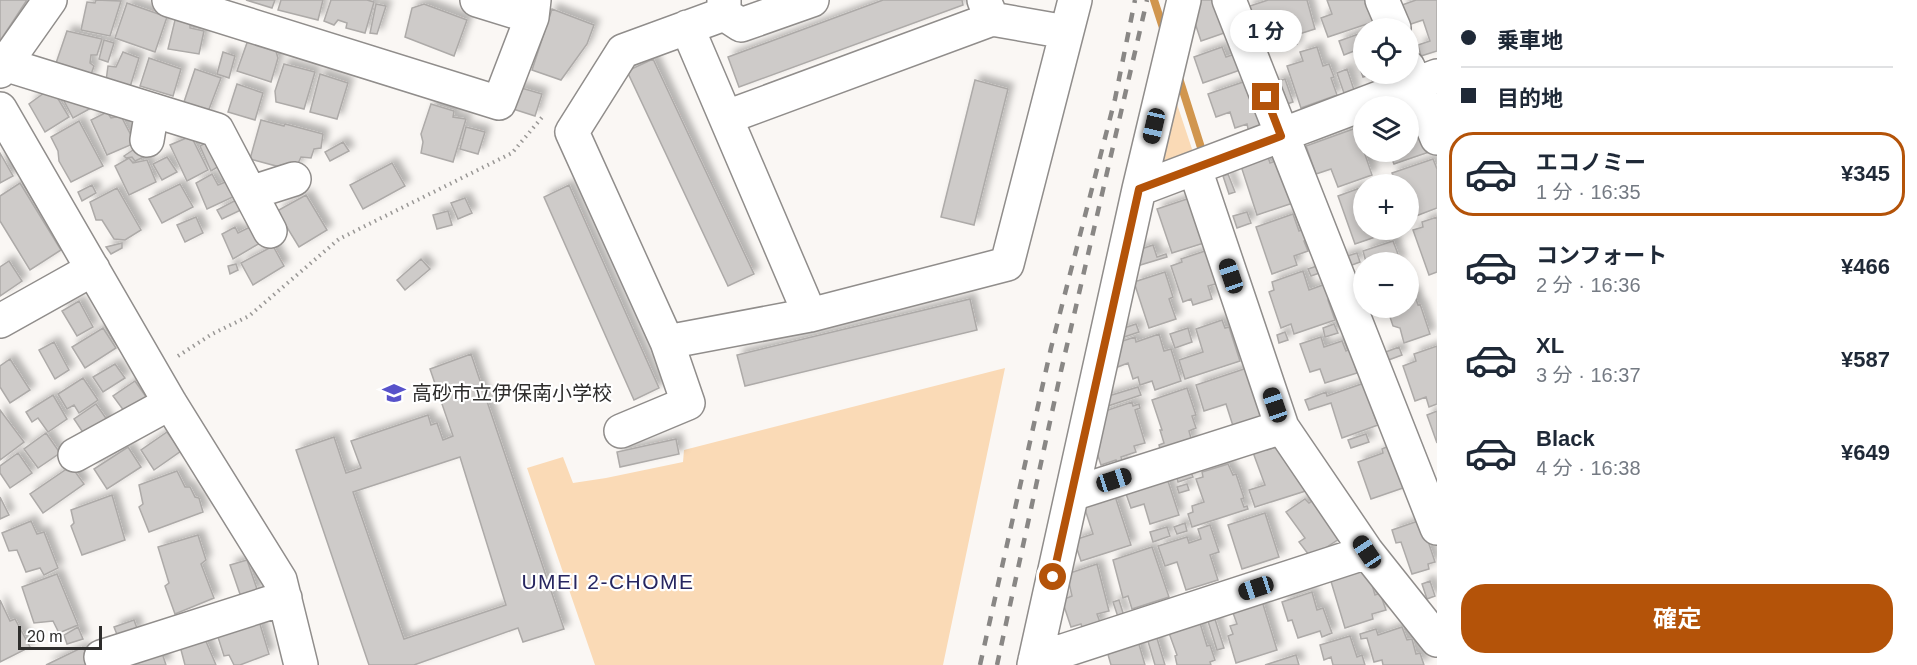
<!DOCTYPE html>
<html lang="ja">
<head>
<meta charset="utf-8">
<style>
  body { margin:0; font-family:Helvetica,"Noto Sans JP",sans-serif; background:#f2f2f3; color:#1f2937; height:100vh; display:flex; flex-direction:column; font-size:22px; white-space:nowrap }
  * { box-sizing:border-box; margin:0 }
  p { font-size:20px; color:#747a83 }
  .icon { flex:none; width:33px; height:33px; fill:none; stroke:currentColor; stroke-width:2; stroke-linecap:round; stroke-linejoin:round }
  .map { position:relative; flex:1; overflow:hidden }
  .panel { display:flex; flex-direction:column; background:#fff; width:480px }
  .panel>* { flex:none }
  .top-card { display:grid; align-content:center; height:132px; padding:0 24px; background:#fff }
  .controls { position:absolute; left:1353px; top:18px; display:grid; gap:12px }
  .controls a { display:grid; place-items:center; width:66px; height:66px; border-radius:50%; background:#fff; box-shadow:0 3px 9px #0003; font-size:30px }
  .scale { position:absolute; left:18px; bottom:15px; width:84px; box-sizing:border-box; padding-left:6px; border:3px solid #2e2d2c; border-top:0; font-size:16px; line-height:21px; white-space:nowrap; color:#2e2d2c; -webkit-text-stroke:4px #fff; paint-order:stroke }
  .end { position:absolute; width:27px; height:27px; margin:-14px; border:8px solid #b45309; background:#fff; box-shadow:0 0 0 3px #fff }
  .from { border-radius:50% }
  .bubble { position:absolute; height:42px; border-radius:21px; background:#fff; box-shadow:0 3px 9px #0003; font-size:20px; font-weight:700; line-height:42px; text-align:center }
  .car { position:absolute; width:18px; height:36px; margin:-18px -9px; border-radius:8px; box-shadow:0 0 4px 2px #0007; background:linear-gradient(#222 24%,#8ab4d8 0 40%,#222 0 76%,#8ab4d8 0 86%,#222 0) }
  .top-card b { display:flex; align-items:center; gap:21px; height:57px; font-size:22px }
  .top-card b+b { border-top:2px solid #e0e1e3 }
  .top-card i { width:15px; height:15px; background:#1f2937 }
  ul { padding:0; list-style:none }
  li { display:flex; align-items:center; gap:18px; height:84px; margin:0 12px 9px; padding:0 12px; border:3px solid transparent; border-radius:24px }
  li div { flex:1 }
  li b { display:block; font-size:22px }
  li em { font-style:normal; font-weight:700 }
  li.selected { border-color:#b45309 }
  li>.icon { width:54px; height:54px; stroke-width:1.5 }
  .button { display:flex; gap:12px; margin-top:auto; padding:12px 24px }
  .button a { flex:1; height:69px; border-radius:24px; background:#b45309; color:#fff; font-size:24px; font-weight:700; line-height:69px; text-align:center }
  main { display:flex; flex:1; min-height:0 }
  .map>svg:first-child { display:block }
</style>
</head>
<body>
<main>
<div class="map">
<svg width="1437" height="665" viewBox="0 0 1437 665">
  <defs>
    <filter id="shadow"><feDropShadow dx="5.5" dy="-5.5" stdDeviation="3" flood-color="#0004"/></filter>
  </defs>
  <rect width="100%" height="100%" fill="#faf7f4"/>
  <path fill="#fadab6" d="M1171,86L1194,155L1154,167Z
    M1005,368L943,665H595L527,468L563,457L573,483L606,478L683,462L684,450Z"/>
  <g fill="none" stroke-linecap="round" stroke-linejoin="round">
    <path stroke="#d1964e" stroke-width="8" d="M1154,0L1165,34
      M1178,75L1204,157"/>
  </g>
  <path fill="#cecbc9" stroke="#adaaa8" stroke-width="1.5" fill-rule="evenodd" filter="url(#shadow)" d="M0,0H27L0,41Z
    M96,0L121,1L110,36L81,30L87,2L95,3Z
    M246,0H275L272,8Z
    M281,0H323L318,20L278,10Z
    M331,0H367L374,2L365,33L346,28L347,23L338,20L334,25L324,21Z
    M883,0H962L963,5L739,87L728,57Z
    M1199,0H1216L1227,32L1201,41L1194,20Z
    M1268,0H1307L1315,29L1293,36L1297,44L1278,51L1273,36L1276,35L1273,24L1255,30L1247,7Z
    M1327,0H1369L1376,21L1328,37L1321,18L1332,14Z
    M1416,0H1437V51L1421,56L1418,45L1430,41L1423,20L1408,25L1402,5Z
    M127,3L167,17L155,52L115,38Z
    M376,4L386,6L377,34L370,33Z
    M424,4L467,20L454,56L405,37L412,8Z
    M552,9L594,25L587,44L561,80L532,70Z
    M175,20L190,22V28L204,31L199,54L168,49Z
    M67,31L102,39L97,55H91L90,63L94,66L89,80L54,69Z
    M1364,32V74H1389L1372,80L1370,75L1363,77L1354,51L1344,55L1339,41Z
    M104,40L114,43L108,62L99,59Z
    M248,40L275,48L278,58L271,82L237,71Z
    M1222,47L1226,57L1238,53L1243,69L1203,83L1194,57Z
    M1317,47L1323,66L1329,64L1334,77L1331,78L1337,95L1301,108L1287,66L1303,61L1300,52Z
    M123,52L139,58L130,87L106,81L108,66L116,67Z
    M223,52L235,56L229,78L217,74Z
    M149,58L181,69L173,96L140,86Z
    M653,59L754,274L728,286L627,71Z
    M284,64L315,72L304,109L276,102L275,91Z
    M195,69L221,78L206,117L183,105Z
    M1347,69L1355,93L1345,96L1337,73Z
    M320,74L348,83L337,119L310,112Z
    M1285,79L1293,102L1281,106L1273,83Z
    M975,80L1008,89L974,225L941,217Z
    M1246,81L1268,127L1249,133L1247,124L1235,128L1230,112L1216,117L1208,94Z
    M237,84L263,93L255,120L228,112Z
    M518,87L542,94L535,116L510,108Z
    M44,93L57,97L69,117L45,132L29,104Z
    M62,97L93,107L73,118Z
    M431,104L454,111L453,117L466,119L453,162L421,153L423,142L421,134Z
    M1408,111L1416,131L1424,128L1432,151L1394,164L1389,152H1408Z
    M107,112L111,118L121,116L135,143L107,155L91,120Z
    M261,120L284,126L285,124L323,134L321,148L314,149L311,158L301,157L296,168L281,165L280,167L250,159Z
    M79,121L103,166L71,182L59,161L58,151L51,137Z
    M466,127L485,132L478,154L460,149Z
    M1356,128L1372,175L1338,187L1331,169L1316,174L1306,146Z
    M191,136L208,170L187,181L170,145Z
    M207,142L221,165L211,171L200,146Z
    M343,142L349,151L330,161L325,152Z
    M139,146L146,156L135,161L132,157L126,158L124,156Z
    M0,153L13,176L0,183Z
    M167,157L177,172L162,180L153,164Z
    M1268,157L1270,163L1281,159L1296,202L1257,215L1241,166Z
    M129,158L133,163L147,160L156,182L129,195L115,166Z
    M1433,159L1437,169V208L1416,216L1408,193V184H1396L1392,173Z
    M392,163L405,186L363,209L350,185Z
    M212,174L218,185L228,181L235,196L207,209L196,183Z
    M1228,174L1235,192L1229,194L1223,176Z
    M20,183L61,250L30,270L0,221V196Z
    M180,184L193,207L162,223L149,199Z
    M92,185L96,193L82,201L78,192Z
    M569,185L659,388L634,400L544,197Z
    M117,188L141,230L125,240L114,239L102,220H96L90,202Z
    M1360,188L1362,193L1364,192V230H1386L1387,233L1355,244L1338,196Z
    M306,195L327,230L299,247L277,211Z
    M465,198L472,213L458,219L451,203Z
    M1190,198L1204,243L1172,253L1157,209Z
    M238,199L243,209L222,219L217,210Z
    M448,211L452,225L437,229L433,215Z
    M1247,212L1251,223L1237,228L1233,216Z
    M1293,214L1299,231L1304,229L1308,239L1304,241L1308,251L1294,256L1297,265L1272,274L1256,227Z
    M196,217L203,233L185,242L177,225Z
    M1437,217V272L1429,275L1413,230L1423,227L1422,222Z
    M235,227L238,233L250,227L260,243L233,259L222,234Z
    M1393,241L1401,262H1366L1363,251Z
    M122,243V248L111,254L106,247Z
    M1153,245L1157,257L1166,254L1167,257L1137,266L1132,252Z
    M273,246L284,266L253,285L241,263Z
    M1208,250L1219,283L1208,286L1212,299L1193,305L1191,299L1183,302L1171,266L1182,262L1181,259Z
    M1357,253L1360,262L1344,268L1341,258Z
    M421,259L430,269L405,290L397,280Z
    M9,261L22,281L0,296V267Z
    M236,264L238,270L230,274L228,266Z
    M1323,264L1325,271L1311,276L1308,269Z
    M1303,271L1309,290L1331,282L1336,297L1328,300L1335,320L1294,334L1291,324L1281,328L1269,292L1274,290L1272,282Z
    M1165,272L1173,297L1169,299L1176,319L1149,328L1134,282Z
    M1414,293L1418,305L1420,304L1430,334L1404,343L1400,328L1393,326L1387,308H1408V294Z
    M970,299L977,330L745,386L737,355Z
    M79,301L93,327L77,336L62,311Z
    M1222,320L1225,328L1229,327L1240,361L1185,379L1179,360L1203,352L1196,329Z
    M1136,324L1139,332L1121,338L1118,330Z
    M1334,324L1338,333L1325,337L1323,328Z
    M103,328L116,348L85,368L72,347Z
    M1188,328L1192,342L1175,348L1170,334Z
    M1285,332L1288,340L1279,343L1277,335Z
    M1159,334L1164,351L1171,349L1181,381L1155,390L1152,381L1140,385L1138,377L1133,379L1128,363L1110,370L1113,344L1135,337L1136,342Z
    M1321,337L1324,347L1342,341L1346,351L1350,349L1357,373L1325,383L1320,369L1310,372L1300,344Z
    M54,342L69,370L55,379L39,350Z
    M1437,346V404L1429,407L1426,397L1415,401L1403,366L1416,361L1414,354Z
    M1399,347L1402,355L1386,361L1383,353Z
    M471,354L564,629L523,642L518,628L414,665H369L296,450L334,437L346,473L361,468L351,441L428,415L431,425L437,423L443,440L453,436L430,369ZM460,457L506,605L404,639L353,492Z
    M10,359L30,390L10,403L0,387V366Z
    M115,364L125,378L103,392L93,377Z
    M1247,368L1263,419L1234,429L1226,404L1204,411L1196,385Z
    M83,378L98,400L79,413L74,405L67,409L58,394Z
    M135,381L149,401L127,415L113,396Z
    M1367,382L1377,411L1373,412L1378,425L1342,438L1331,403L1309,410L1305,400L1326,392L1327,396Z
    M1138,387L1141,395L1105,407L1102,398Z
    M1187,388L1196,415L1192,416L1196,428L1189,431L1192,442L1161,452L1159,445L1164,443L1160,430H1162L1152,400Z
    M53,395L67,419L48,432L38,418L32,422L26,412Z
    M1132,402L1133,406L1139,404L1140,408L1135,410L1145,443L1134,446L1136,452L1121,457L1124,465L1118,466L1116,460L1101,465L1093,441L1099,413Z
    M96,404L110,424L88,440L74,419Z
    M0,410L24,442L0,460Z
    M1437,411V443L1427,415Z
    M167,432L181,451L154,470L141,450Z
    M46,433L60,453L38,468L24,449Z
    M1366,434L1369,442L1351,448L1348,440Z
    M676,439L679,454L620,467L617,452Z
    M1264,443L1267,450L1282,445L1315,488L1255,507L1249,490L1265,485L1251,447Z
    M1391,445L1403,488L1371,499L1358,462L1383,453L1382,449Z
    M128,447L141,467L107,489L94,469Z
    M18,453L32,473L10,488L0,473V466Z
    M1228,464L1233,475L1236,474L1244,498L1241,499L1244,507L1247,506L1248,509L1192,527L1188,514L1193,512L1192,506L1204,502L1196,479L1203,477L1202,472Z
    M71,466L84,484L43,513L30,494Z
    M1190,470L1193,477L1178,482L1176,475Z
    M177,471L185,487H190L195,497L199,498L203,512L149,532L139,507L143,504L139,485Z
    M1166,475L1179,515L1150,524L1144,504L1131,508L1124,488Z
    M1187,484L1189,490L1179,493L1177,487Z
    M1113,490L1131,545L1081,561L1074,540L1093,534L1082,500Z
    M112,495L125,540L82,555L71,526L74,523L71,510Z
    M1319,496L1339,539L1327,547L1330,552L1315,563L1299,542L1305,538L1286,512L1305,499L1309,503Z
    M0,497L9,515L0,519Z
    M1265,513L1279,557L1242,569L1228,525Z
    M1421,520L1435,562L1428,564L1429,569L1412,574L1401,542L1396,543L1392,530Z
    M31,521L37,534L44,532L58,568L44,575L40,568L26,572L17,550L9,551L2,533Z
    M1185,523L1187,531L1177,534L1174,527Z
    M1210,525L1219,552L1210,555L1218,580L1186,590L1177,562L1165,566L1158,546L1187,537L1189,543L1201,539L1198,529Z
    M1167,527L1170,536L1153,542L1150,532Z
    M198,535L206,560L201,564L214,598L175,614L165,586L169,583L158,547Z
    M1152,547L1169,597L1132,609L1128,596L1123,598L1113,560Z
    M247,560L258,592L241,597L230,565Z
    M1097,564L1109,611L1097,614L1101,625L1083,631L1081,624L1071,627L1062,600L1072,596L1067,574Z
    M1361,568L1368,571L1375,595L1380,593L1386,610L1372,614L1373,619L1345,628L1330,578Z
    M57,574L78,625L59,633L53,621L34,623L22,587Z
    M1430,581L1435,596L1427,599L1422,584Z
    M1312,592L1317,610L1323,608L1332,633L1322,637L1320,631L1298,638L1292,620L1288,621L1282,602Z
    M0,600L10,621L15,619L30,647L0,662Z
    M1119,600L1124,616L1118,617L1113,602Z
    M1262,601L1277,650L1236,663L1228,636L1233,634L1230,626L1237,624L1232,610Z
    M1214,616L1224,648L1217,650L1207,618Z
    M134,620L138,631L118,637L114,627Z
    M259,621L269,654L240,665H234L229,655L224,656L217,634Z
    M1200,623L1207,646L1210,645L1215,660L1210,662L1211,665H1177L1175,656L1177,655L1169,633Z
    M78,627L83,639L67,644L64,635Z
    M1402,627L1407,640L1412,639L1416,654L1420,653L1424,665H1383L1382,660L1374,662L1367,638L1361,639L1360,634L1376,629L1378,635Z
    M1156,635L1165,665H1155L1147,638Z
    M1350,636L1357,657L1362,655L1365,665H1333L1331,657L1324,660L1320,645Z
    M205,639L216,665H185L180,646Z
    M1138,641L1145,665H1111L1107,651Z
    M83,647L91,665H46Z
    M162,653L166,665H132Z
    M1296,655L1299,665H1265Z"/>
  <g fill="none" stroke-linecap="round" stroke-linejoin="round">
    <g stroke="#908d8b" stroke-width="36">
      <path id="minor" d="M169,0L499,103L532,17L534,0
        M477,0L532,17
        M724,0V14L623,51L572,132L667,342L810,315L1007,264L1075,0
        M984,0L992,19L1066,32
        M1229,0L1437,528
        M1382,0L1394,28
        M724,14L741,25L812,0
        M687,27L810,315
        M4,64L217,130L270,231
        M1408,67L1437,138
        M0,71L50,0
        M0,109L170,403L280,580L301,665
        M727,117L992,19
        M147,140L152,110
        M1195,169L1282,427L1367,552L1437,640
        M1139,189L1437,76
        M250,193L294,179
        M0,321L93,269
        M621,431L688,403L667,342
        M75,455L170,403
        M1072,494L1282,427
        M1035,660L1367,552
        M104,665L101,657L285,598
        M1034,665L1139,189L1184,0"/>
    </g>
    <path stroke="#9a9896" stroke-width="4" stroke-dasharray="1.5 4.5" stroke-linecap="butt" d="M178,356L212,334L249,316L339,239L512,153L544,115"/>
    <use href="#minor" stroke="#fff" stroke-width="33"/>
    <path stroke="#898785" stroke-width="4.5" stroke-dasharray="10 10" stroke-linecap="butt" d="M980,665L1051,348L1115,99L1135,0
      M997,665L1061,371L1147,0"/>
  </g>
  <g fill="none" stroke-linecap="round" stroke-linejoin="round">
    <path stroke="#b45309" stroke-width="8" d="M1053,577L1139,189L1281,136L1266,97"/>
  </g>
  <defs>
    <g id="school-bare" transform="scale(1.8)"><path d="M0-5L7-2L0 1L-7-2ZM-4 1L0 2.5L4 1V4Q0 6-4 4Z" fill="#5752ca" stroke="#fff" stroke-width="2.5" paint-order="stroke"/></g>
  </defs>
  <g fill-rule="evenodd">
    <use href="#school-bare" x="394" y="393"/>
  </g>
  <g text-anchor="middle" stroke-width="4.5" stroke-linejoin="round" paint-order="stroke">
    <g font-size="20" fill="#2e2d2c" stroke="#fff" text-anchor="start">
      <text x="412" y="400">高砂市立伊保南小学校</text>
    </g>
    <g font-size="21" letter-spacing="1.5" fill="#272660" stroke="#fff">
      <text x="608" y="589">UMEI 2-CHOME</text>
    </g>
  </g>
</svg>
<div class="controls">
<a><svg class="icon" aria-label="locate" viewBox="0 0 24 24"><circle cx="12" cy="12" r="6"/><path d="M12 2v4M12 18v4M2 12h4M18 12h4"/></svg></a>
<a><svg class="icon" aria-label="layers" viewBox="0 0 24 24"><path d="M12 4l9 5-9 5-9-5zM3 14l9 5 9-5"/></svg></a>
<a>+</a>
<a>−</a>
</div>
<div class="scale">20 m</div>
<i class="end from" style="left:1053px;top:577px"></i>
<i class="end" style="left:1266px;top:97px"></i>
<div class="bubble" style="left:1230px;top:10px;width:72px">1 分</div>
<i class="car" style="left:1154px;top:126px;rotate:193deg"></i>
<i class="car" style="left:1231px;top:276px;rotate:341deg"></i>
<i class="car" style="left:1275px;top:405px;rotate:341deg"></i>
<i class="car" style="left:1114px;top:480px;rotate:72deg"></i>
<i class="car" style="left:1367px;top:552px;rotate:326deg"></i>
<i class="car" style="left:1256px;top:588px;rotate:252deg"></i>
</div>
<section class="panel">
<div class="top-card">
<b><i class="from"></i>乗車地</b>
<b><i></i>目的地</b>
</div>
<ul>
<li class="selected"><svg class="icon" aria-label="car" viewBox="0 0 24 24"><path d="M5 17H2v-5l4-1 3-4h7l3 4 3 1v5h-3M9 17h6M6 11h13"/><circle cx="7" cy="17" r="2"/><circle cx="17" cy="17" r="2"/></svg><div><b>エコノミー</b><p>1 分 · 16:35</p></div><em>¥345</em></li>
<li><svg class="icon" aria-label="car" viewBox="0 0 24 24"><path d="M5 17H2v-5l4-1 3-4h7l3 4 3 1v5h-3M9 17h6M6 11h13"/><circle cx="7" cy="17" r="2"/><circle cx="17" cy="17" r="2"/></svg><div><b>コンフォート</b><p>2 分 · 16:36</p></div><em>¥466</em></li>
<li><svg class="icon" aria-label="car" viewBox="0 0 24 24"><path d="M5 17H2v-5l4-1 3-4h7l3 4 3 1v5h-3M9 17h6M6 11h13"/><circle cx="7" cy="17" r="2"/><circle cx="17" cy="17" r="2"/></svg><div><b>XL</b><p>3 分 · 16:37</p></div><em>¥587</em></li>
<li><svg class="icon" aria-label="car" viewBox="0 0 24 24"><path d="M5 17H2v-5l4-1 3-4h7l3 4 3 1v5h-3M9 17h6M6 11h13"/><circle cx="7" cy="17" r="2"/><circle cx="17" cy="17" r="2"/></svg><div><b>Black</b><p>4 分 · 16:38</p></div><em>¥649</em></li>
</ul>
<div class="button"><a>確定</a></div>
</section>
</main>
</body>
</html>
